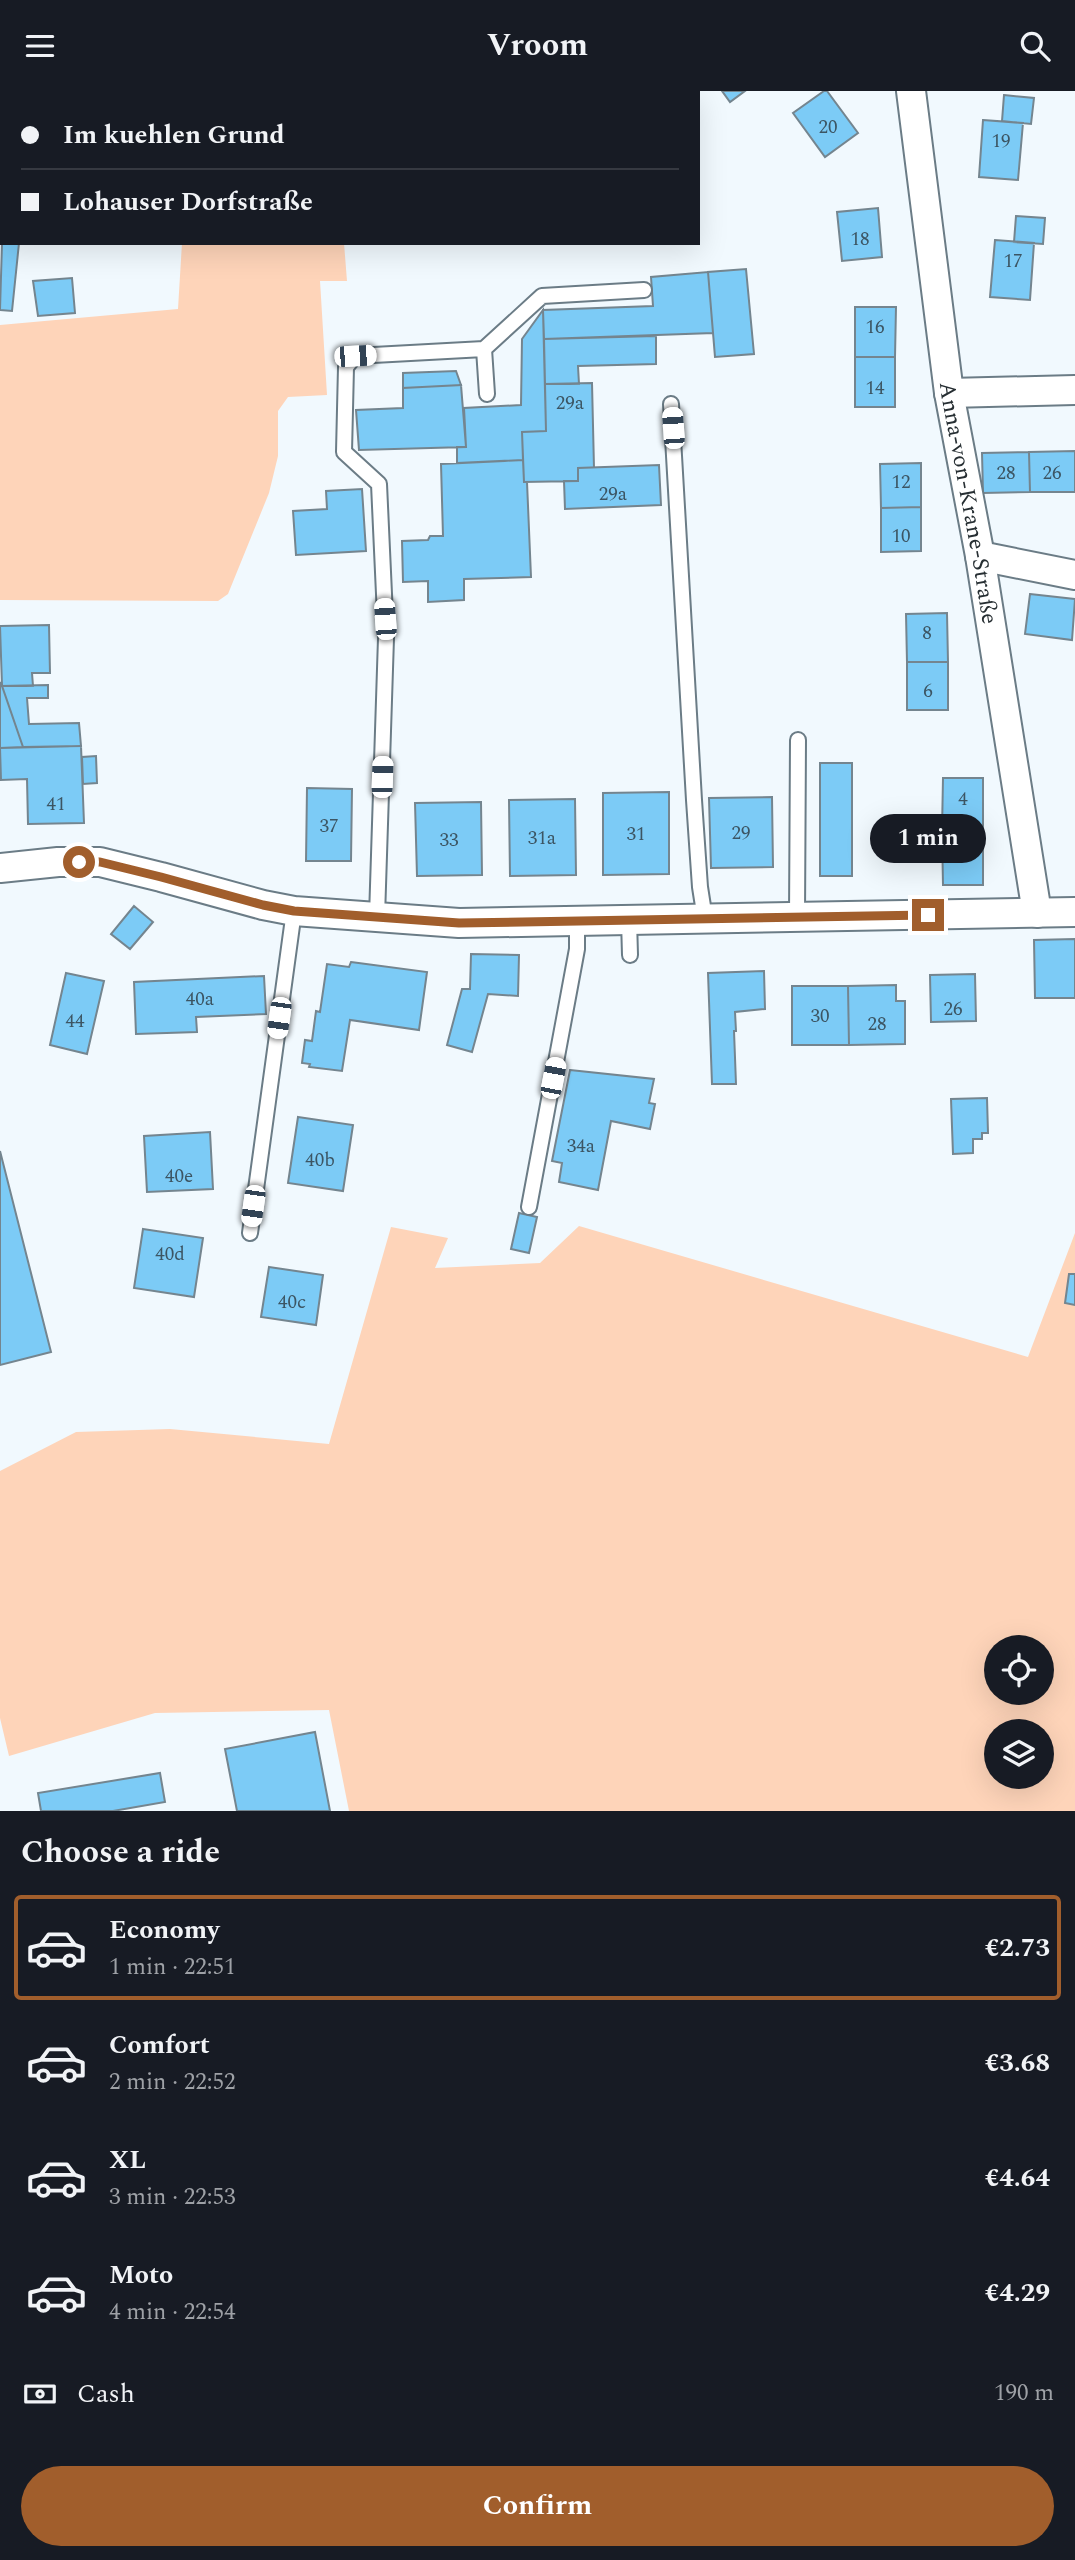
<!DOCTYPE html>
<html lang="en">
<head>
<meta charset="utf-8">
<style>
  body { margin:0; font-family:Spectral,serif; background:#242831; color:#f1f3f6; height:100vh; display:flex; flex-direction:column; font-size:26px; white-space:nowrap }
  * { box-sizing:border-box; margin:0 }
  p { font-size:23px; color:#9ea1a6 }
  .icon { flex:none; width:38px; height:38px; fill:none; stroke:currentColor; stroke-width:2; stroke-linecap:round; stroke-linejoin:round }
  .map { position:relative; height:1720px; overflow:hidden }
  .sheet { display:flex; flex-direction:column; background:#171b24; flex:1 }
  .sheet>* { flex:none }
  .banner { position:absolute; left:0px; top:0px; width:700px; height:154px; box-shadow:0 7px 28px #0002; display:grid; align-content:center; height:154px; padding:0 21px; background:#171b24 }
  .buttons { position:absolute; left:984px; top:1544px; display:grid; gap:14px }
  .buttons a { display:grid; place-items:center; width:70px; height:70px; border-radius:50%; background:#171b24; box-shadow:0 7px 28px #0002; font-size:35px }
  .end { position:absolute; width:32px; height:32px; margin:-16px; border:9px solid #a15e2c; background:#fff; box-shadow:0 0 0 4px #fff }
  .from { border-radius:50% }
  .bubble { position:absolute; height:49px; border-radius:24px; background:#171b24; box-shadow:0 7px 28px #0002; font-size:23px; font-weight:700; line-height:49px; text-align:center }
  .car { position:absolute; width:21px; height:42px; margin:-21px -10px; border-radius:9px; box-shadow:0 0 5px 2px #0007; background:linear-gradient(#fff 24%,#345 0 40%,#fff 0 76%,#345 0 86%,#fff 0) }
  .banner b { display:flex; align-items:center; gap:24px; height:66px; font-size:26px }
  .banner b+b { border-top:2px solid #363941 }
  .banner i { width:18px; height:18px; background:#f1f3f6 }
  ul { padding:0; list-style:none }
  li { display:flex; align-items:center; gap:21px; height:105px; margin:0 14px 10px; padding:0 7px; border:4px solid transparent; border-radius:7px }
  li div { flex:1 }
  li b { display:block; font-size:26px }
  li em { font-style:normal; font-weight:700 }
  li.current { border-color:#a15e2c }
  li>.icon { width:63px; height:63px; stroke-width:1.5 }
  h2 { padding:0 21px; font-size:32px; line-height:84px }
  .pay { display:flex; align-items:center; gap:18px; height:77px; padding:0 21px; font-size:26px }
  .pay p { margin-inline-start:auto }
  .cta { display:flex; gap:14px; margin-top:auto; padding:14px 21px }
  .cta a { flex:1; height:80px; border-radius:42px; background:#a15e2c; color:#fff; font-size:28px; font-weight:700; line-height:80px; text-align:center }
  header { display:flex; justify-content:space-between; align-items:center; height:91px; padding:0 21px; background:#171b24; font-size:32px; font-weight:700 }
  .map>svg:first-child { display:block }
</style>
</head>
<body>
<header><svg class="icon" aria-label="menu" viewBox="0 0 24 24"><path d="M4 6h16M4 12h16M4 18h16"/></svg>Vroom<svg class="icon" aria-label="search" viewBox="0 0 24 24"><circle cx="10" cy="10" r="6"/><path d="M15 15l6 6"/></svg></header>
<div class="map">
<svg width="1075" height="1720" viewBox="0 0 1075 1720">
  <rect width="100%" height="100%" fill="#f1f9fe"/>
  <path fill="#fed4b9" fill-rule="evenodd" d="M59,0H420L61,2Z
    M182,152H344L347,190H320L327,304L288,306L278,320V365L269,402L228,503L218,510L0,509V234L178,218Z
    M579,1135L1028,1266L1075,1142V1720H349L329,1619L155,1622L9,1665L0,1627V1380L76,1341L170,1338L329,1353L391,1136L448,1147L435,1177L540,1172ZM996,1556H1041V1601H996ZM996,1640H1041V1685H996Z"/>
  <path fill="#7ccbf6" stroke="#74858f" stroke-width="2" d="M722,0H745L730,11Z
    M824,0H827L858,42L825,66L793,22Z
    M1004,4L1034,7L1031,33L1002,30Z
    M983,29L1023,32L1018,89L979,86Z
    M878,117L882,166L842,170L837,121Z
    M1016,125L1045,127L1043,153L1014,151Z
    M995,149L1034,152L1030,209L990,206Z
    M2,152H19L12,220L0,219Z
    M746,178L754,263L715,266L708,181Z
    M708,181L713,242L544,248L543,219L653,215L651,186Z
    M72,187L75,222L38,225L33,190Z
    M855,216H896L895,266H855Z
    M543,219L546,340L522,341L523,369L457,372V356H466L464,317L521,314L522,248Z
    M656,245V273L578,275L579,293H545L544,248Z
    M855,266H895V316H855Z
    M456,280L461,294L403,297V282Z
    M592,292L594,377H578V390L524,391L522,341L546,340L545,293Z
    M461,294L466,356L359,359L356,319L403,317V297Z
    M1075,360V401H1030L1029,361Z
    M1029,361L1030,401L983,402L982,362Z
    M523,369L524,391H527L531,486L464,488V509L428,511V490L403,491L402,450L428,449L430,445H443L441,373Z
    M921,372V416L881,417L880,373Z
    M659,374L661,414L565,418L564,390H578V377Z
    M362,398L366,460L296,464L293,420L327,418L326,400Z
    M921,416V460L881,461V417Z
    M1030,503L1075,508L1072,549L1025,543Z
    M947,522L948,571H907L906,523Z
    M49,534L50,582H32L33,595H2L0,535Z
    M907,571H948V619H907Z
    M0,591L2,595L23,656L0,657Z
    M48,594V607H27L29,633L79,632L81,655L23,656L2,595Z
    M81,655L84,732L28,733L27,688L1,689L0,657Z
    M96,665L97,692L83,693L82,666Z
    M820,672H852V785H820Z
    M943,687H983V740H942Z
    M307,697L352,698L351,770H306Z
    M669,701V783L603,784V702Z
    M772,706L773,776L711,777L709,707Z
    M575,708L576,784L510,785L509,709Z
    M481,711L482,784L417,785L415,712Z
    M942,740H983V794H943Z
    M134,815L153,831L130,858L111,843Z
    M1075,848V907H1035L1034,849Z
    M471,863L519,864L518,905L488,903L472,961L447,954L462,898H470Z
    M351,871L427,881L419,939L350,929L342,980L309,976L310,973L302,972L305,949L312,950L316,920L320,921L327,873L349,876Z
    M764,880L765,918L735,921L736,940H734L736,993H712L708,882Z
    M66,882L104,890L87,963L50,954Z
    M975,883L976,930L931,931L930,884Z
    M264,885L266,923L196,926L197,941L136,943L134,891Z
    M896,894V910H905V953L849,954L848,895Z
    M792,895H848L849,954H792Z
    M570,979L654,988L649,1012L655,1013L650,1038L611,1030L598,1099L559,1091L562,1072L552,1070Z
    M987,1007L988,1042H982V1048H973V1062L953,1063L951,1008Z
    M298,1026L353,1034L343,1100L288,1092Z
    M210,1041L213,1098L147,1101L144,1045Z
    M0,1060L51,1261L0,1274Z
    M519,1122L537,1126L529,1162L511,1158Z
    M143,1138L203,1147L194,1206L134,1197Z
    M269,1176L323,1184L316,1234L261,1226Z
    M1069,1183H1075V1214L1065,1212Z
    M315,1641L330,1720H237L225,1658Z
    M160,1682L165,1711L113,1720H41L38,1702Z"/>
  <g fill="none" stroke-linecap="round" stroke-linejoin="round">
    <g stroke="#6b7c86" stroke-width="18">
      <path id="lane" d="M487,303L484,258L542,205L644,199
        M671,313L694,709L700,796L705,828
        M377,826L386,547L379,393L344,361L346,276L355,265L484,258
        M797,826L798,649
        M629,829L630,864
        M529,1116L577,858V830
        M250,1142L294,820"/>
    </g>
    <g stroke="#6b7c86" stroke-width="32">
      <g id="street">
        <path id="s1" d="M911,0L949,302L980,465L1037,822"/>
        <path d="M949,302L1075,299"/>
        <path d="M980,465L1075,484"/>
        <path d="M0,777L58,771H100L161,786L263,814L294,820L459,832L1075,821"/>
      </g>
    </g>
    <use href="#lane" stroke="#fff" stroke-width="14"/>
    <use href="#street" stroke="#fff" stroke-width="28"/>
  </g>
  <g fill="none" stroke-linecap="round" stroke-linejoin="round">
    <path stroke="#a15e2c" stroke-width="9" d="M79,771H100L161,786L263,814L294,820L459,832L928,824"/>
  </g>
  <g text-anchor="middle" stroke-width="5" stroke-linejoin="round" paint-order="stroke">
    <g font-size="19" fill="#3c5563">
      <text x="828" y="42">20</text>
      <text x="1001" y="56">19</text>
      <text x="860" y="154">18</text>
      <text x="1013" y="176">17</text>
      <text x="875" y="242">16</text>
      <text x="875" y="303">14</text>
      <text x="570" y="318">29a</text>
      <text x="1006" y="388">28</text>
      <text x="1052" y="388">26</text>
      <text x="901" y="397">12</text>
      <text x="613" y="409">29a</text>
      <text x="901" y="451">10</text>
      <text x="927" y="548">8</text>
      <text x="928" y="606">6</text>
      <text x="963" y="714">4</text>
      <text x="56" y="719">41</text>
      <text x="329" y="741">37</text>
      <text x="741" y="748">29</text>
      <text x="636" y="749">31</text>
      <text x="542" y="753">31a</text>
      <text x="449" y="755">33</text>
      <text x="200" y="914">40a</text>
      <text x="953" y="924">26</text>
      <text x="820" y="931">30</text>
      <text x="75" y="936">44</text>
      <text x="877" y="939">28</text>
      <text x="581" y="1061">34a</text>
      <text x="320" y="1075">40b</text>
      <text x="179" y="1091">40e</text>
      <text x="170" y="1169">40d</text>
      <text x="292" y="1217">40c</text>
    </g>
    <g font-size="23" fill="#262e32" stroke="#fff">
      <text dy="8" stroke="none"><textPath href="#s1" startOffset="416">Anna-von-Krane-Straße</textPath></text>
    </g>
  </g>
</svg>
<div class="buttons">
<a><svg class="icon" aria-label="locate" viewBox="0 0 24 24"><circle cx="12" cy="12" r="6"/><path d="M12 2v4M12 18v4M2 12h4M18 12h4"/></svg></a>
<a><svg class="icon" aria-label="layers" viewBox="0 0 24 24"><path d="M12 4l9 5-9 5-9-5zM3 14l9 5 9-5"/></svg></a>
</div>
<i class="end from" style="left:79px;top:771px"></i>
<i class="end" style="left:928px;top:824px"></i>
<div class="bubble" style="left:870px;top:723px;width:116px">1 min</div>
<i class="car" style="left:355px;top:265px;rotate:87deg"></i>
<i class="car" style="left:673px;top:337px;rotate:356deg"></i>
<i class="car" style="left:385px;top:528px;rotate:356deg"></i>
<i class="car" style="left:382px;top:686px;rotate:2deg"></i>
<i class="car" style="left:279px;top:927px;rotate:188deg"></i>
<i class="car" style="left:553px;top:987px;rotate:11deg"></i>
<i class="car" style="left:253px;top:1115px;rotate:188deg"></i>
<div class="banner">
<b><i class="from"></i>Im kuehlen Grund</b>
<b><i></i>Lohauser Dorfstraße</b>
</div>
</div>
<section class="sheet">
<h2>Choose a ride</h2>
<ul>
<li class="current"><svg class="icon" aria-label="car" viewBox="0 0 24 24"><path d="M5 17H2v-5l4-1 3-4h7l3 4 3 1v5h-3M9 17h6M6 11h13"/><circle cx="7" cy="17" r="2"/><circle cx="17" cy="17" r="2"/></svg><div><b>Economy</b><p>1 min · 22:51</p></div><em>€2.73</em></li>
<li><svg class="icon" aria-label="car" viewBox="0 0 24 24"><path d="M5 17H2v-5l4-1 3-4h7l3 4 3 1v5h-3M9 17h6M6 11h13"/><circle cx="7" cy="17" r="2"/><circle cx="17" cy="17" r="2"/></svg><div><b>Comfort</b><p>2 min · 22:52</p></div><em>€3.68</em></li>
<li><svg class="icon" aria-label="car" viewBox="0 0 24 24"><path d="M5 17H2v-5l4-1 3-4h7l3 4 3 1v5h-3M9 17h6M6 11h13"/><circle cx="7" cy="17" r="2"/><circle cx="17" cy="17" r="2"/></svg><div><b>XL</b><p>3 min · 22:53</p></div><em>€4.64</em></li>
<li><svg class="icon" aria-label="car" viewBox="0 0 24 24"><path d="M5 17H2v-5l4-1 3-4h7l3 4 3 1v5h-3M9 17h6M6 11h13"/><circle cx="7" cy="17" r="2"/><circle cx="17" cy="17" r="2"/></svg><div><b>Moto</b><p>4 min · 22:54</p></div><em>€4.29</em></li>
</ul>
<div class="pay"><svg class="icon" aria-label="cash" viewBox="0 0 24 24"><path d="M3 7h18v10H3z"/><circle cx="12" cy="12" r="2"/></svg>Cash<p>190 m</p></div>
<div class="cta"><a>Confirm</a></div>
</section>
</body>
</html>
